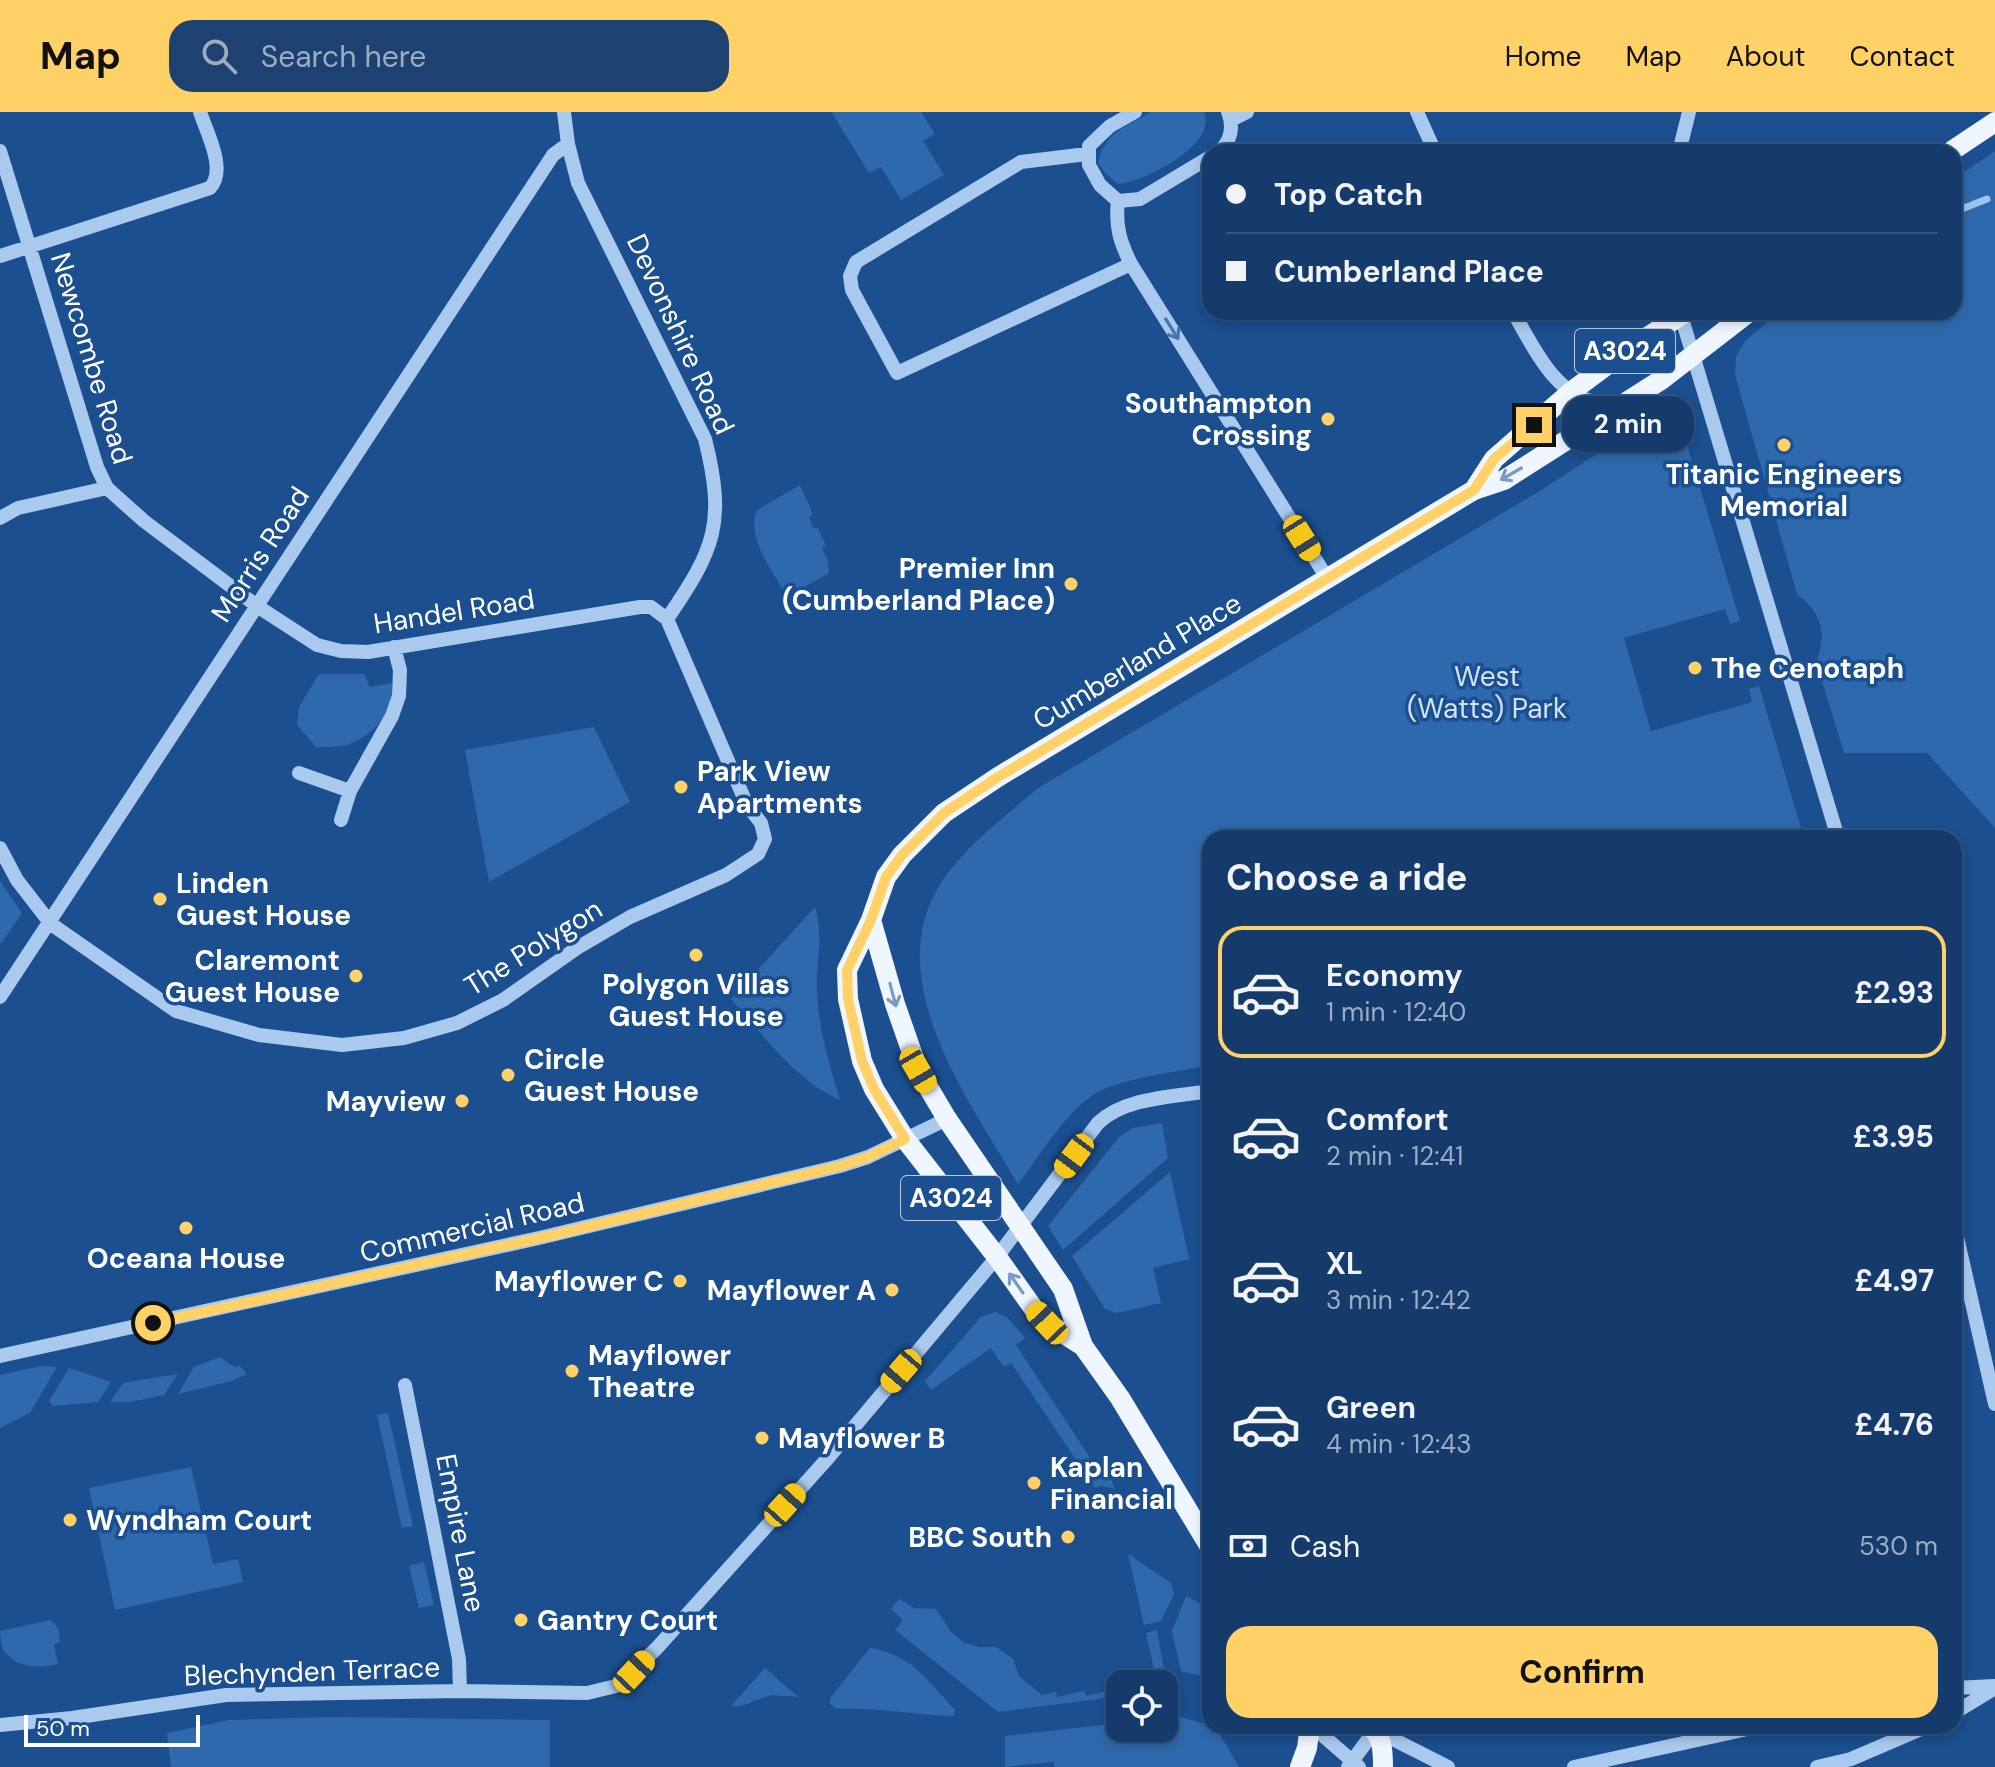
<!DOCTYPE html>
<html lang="en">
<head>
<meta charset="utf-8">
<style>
  body { margin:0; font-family:"DM Sans",sans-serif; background:#1d4271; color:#f1f3f6; height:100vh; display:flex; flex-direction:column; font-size:30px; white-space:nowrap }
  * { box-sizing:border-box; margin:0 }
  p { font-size:26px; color:#9dadc1 }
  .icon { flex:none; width:44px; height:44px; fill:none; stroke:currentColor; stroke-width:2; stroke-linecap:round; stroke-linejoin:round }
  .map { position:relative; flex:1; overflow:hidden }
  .sheet { position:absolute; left:1202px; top:718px; width:760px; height:904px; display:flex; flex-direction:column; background:#143b6b; border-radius:24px; box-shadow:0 4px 12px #0003,0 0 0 2px #33557e }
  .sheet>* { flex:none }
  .guide { position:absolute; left:1202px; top:32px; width:760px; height:176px; border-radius:24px; box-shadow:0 4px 12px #0003,0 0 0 2px #33557e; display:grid; align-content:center; height:176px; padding:0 24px; background:#143b6b }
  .controls { position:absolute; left:1106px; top:1558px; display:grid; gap:16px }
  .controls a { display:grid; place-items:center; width:72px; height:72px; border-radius:16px; background:#143b6b; box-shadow:0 4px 12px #0003,0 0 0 2px #33557e; font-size:40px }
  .scale { position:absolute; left:24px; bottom:20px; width:176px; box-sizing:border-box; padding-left:8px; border:4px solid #fff; border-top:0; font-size:22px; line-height:28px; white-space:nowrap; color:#fff; -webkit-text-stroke:6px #1b4f8f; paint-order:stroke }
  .end { position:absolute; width:36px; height:36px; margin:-18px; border:10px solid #ffd166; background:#111; box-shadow:0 0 0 4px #111 }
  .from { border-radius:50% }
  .bubble { position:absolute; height:56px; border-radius:24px; background:#143b6b; box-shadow:0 4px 12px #0003,0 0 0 2px #33557e; font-size:26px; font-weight:700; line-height:56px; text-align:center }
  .car { position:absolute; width:24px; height:48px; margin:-24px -12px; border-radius:10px; box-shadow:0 0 6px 2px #0007; background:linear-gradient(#f5c518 24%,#345 0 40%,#f5c518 0 76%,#345 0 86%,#f5c518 0) }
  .guide b { display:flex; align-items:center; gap:28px; height:76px; font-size:30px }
  .guide b+b { border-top:2px solid #33557e }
  .guide i { width:20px; height:20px; background:#f1f3f6 }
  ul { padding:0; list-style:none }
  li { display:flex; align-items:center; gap:24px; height:132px; margin:0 16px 12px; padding:0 8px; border:4px solid transparent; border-radius:24px }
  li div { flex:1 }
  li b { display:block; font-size:30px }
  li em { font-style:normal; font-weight:700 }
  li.on { border-color:#ffd166 }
  li>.icon { width:72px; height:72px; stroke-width:1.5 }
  h2 { padding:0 24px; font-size:36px; line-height:96px }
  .pay { display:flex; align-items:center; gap:20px; height:88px; padding:0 24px; font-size:30px }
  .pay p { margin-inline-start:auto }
  .cta { display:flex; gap:16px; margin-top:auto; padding:16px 24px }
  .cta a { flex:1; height:92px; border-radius:24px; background:#ffd166; color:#111; font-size:32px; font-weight:700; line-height:92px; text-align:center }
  header { display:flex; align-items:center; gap:48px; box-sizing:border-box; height:112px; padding:0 40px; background:#ffd166; color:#111 }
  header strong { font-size:38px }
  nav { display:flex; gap:44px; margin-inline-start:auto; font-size:28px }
  .search { width:560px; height:72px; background:#1d4271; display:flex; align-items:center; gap:20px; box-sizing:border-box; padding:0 28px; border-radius:24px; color:#9dadc1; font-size:30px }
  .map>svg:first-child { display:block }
</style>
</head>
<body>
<header>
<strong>Map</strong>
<div class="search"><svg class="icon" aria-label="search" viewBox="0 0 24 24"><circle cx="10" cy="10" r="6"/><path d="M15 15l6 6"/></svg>Search here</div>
<nav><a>Home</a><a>Map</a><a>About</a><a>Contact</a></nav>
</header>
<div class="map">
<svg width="1995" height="1655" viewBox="0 0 1995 1655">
  <rect width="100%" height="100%" fill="#1b4f8f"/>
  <path fill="#2e69ad" d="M834,0H921L935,22L923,29L944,63L901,88L881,55L869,61L832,1Z
    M1151,0H1204C1218,33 1144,70 1118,72L1106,62L1098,51C1103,21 1127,14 1151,0Z
    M1995,39V716L1927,641H1844L1816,550C1828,522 1821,500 1797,482L1735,263L1736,244L1746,228L1780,200H1954V67Z
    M1663,299L1675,303L1683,319L1740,509L1730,512L1725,497L1624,526L1651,619L1752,590L1749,577L1759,574L1804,726H1210V953C1179,960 1128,965 1100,979C1067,996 1041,1043 1018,1072C968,987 875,862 945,765C970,730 1007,703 1038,676L1538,380Z
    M800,373L813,402L809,405L814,417L818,416L826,434L822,436L828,449L829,461L787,485C774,461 745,425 757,398Z
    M319,562H364L370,575L392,571C395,600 371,627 343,634C334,635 325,635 316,635L297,613L299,595Z
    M594,615L630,690L489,770L465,638Z
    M0,769L22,801L0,833Z
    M815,795C824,825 816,847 817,877C818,917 829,950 840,988C795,968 764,924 731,887Z
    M1162,1011L1168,1046L1063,1138L1048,1114L1120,1024L1133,1016Z
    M1170,1060L1189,1147L1153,1156L1161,1191L1117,1201L1105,1197L1072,1144Z
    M995,1200L1007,1205L1025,1226L1016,1233L1100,1361L1111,1367L1115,1377L1101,1374L1095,1376L1011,1251L1004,1255L991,1236L931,1278L925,1269L981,1205Z
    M220,1245L234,1255L240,1254L247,1262L232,1269L178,1282L194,1255Z
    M41,1254L57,1255L30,1301L0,1316V1263Z
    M69,1256L111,1270L98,1290L53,1294L49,1289Z
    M178,1262L164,1283L130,1290H110L123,1271Z
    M388,1301L413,1414L402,1416L377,1303Z
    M191,1355L213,1452L238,1447L243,1470L115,1498L89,1376Z
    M1128,1442L1171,1471L1174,1482L1161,1509L1144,1513Z
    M424,1450L434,1493L419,1496L409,1454Z
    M1186,1484L1210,1497V1566L1181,1559L1172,1519Z
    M899,1487L914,1496L936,1497L951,1520L963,1530L979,1535H996L1013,1547L1019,1564L1042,1583L1056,1580L1057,1585L1084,1579L1086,1584L1120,1576V1584L998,1600L895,1518L903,1508L891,1497Z
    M51,1508L59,1518L60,1530L54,1532L58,1552C35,1556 18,1557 2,1537L0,1519Z
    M1157,1518L1165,1563L1161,1572H1130L1129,1568L1155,1562L1146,1521Z
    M870,1536C911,1542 928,1569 955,1598L954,1604C914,1603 875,1595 836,1597L830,1592V1586Z
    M765,1556L798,1585L771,1583L741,1594H731Z
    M1176,1604L1215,1614L1239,1655H1055L1053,1650L1005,1655V1624L1120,1611V1616H1164V1606Z
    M331,1605L550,1608V1655H171L167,1621L229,1608Z"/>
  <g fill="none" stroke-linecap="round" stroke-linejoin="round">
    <path stroke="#9cc4f0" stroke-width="7" d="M1954,100L1987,87"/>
    <path stroke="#a9c9ee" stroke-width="14" d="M564,0L568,32L578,71L705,327C726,411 715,437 667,507
      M1135,0L1110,14L1089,34V53L1100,73L1118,89L1140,87L1210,45
      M1417,0L1435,40
      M1231,8L1247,0
      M0,39L97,355L107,376L144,409L257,494L317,533L341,539L368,540L640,495H651L667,507L747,693L761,711L765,727L758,742L726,763L630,805L577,836L503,888L457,911L404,926L342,933L259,923L176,899L51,812L17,768L0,736
      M1219,40C1231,29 1234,15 1228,0
      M1679,40L1689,0
      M1087,42L1021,50L856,150L850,164L852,178L897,261L1131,152
      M1118,89C1115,114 1120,130 1131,152L1327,466
      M0,144L210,76C227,58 207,21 200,0
      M1513,200C1533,234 1554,284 1599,291C1607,292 1616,291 1625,291
      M1680,200L1838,726
      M0,406L18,396L107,376
      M299,661L350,679
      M341,708L350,679L392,604L399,584L400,558L394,535
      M0,885L553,43L568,32
      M1954,1112L1995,1292
      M0,1244L539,1126L840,1054L868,1045L947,1007
      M405,1273L459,1547L460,1579
      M1954,1576L1995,1574
      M1954,1601L1995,1576
      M0,1613L72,1606L226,1583L460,1579L587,1581L616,1574L656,1537L828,1346L997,1145L1098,1011C1126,985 1174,985 1210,979
      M1312,1614L1359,1655
      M1348,1655L1375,1618L1448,1655
      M1574,1655L1761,1614
      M1817,1655L1851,1647L1928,1614"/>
    <path stroke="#f0f6ff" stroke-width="20" d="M1950,40L1995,10
      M1474,378L1494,347L1572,279L1626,239L1686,200
      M871,808L895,892L918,958L947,1007L1063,1177L1083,1234L1120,1286L1210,1435
      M1083,1234L1047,1211L1034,1197L997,1145L905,1027L874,977L862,949L848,887L847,858L871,808L886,765L902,743L944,701L998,665L1474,378L1504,368L1661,268L1749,200
      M1369,1614C1383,1623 1383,1640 1383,1655
      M1300,1655L1307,1636L1310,1614"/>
  </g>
  <defs><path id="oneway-shaft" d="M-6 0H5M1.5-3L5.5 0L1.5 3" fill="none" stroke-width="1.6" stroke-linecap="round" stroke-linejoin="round" transform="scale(2)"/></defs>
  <use stroke="#4674ac" href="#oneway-shaft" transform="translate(1172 217) rotate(58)"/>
  <g stroke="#7b9ac1">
    <use href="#oneway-shaft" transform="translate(1511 362) rotate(150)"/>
    <use href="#oneway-shaft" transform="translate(893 883) rotate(75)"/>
    <use href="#oneway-shaft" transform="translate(1016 1171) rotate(-125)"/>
  </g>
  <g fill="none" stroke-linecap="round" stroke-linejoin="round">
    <path stroke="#ffd166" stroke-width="10" d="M153,1211L553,1123L840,1054L868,1045L905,1027L874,977L862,949L848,887L847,858L871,808L886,765L902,743L944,701L998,665L1474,378L1494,347L1534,313"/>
  </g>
  <g fill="#ffd166" stroke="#1b4f8f" stroke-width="3">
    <circle cx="1328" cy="307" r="8"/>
    <circle cx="1784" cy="333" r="8"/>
    <circle cx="1071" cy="472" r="8"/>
    <circle cx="1695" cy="556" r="8"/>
    <circle cx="681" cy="675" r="8"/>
    <circle cx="160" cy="787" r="8"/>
    <circle cx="696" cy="843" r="8"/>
    <circle cx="356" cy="864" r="8"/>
    <circle cx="508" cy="963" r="8"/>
    <circle cx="462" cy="989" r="8"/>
    <circle cx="186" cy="1116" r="8"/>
    <circle cx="680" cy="1169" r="8"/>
    <circle cx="892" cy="1178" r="8"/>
    <circle cx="572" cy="1259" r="8"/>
    <circle cx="762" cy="1326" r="8"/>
    <circle cx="1034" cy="1371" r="8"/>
    <circle cx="70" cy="1408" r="8"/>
    <circle cx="1068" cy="1425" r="8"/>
    <circle cx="521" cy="1508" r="8"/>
  </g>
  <g text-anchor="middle" stroke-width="7" stroke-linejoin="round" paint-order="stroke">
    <g fill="#1b4f8f" stroke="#bbcadd" stroke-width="2">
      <rect x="1575" y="217" width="100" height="44" rx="6"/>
      <rect x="901" y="1064" width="100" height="44" rx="6"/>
    </g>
    <g font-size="26" font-weight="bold" fill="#fff">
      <text x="1625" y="248">A3024</text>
      <text x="951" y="1095">A3024</text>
    </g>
    <g font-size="28" fill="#fff" stroke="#1b4f8f">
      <text transform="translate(681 222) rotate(65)" y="10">Devonshire Road</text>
      <text transform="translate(92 246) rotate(73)" y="10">Newcombe Road</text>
      <text transform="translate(260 442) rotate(-57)" y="10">Morris Road</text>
      <text transform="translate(454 499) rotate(-9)" y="10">Handel Road</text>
      <text transform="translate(1137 549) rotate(-31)" y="10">Cumberland Place</text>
      <text transform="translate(533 835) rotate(-32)" y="10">The Polygon</text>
      <text transform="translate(472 1115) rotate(-13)" y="10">Commercial Road</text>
      <text transform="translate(461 1421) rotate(79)" y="10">Empire Lane</text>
      <text transform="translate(312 1559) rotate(-2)" y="10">Blechynden Terrace</text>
    </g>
    <g font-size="28" font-weight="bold" fill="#fff" stroke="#1b4f8f" text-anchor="start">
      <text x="1312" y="301" text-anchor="end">Southampton<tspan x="1312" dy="32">Crossing</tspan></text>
      <text x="1784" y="372" text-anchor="middle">Titanic Engineers<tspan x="1784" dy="32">Memorial</tspan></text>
      <text x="1055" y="466" text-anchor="end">Premier Inn<tspan x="1055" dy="32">(Cumberland Place)</tspan></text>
      <text x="1711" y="566">The Cenotaph</text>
      <text x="697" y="669">Park View<tspan x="697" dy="32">Apartments</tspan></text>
      <text x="176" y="781">Linden<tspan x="176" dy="32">Guest House</tspan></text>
      <text x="340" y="858" text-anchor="end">Claremont<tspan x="340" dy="32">Guest House</tspan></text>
      <text x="696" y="882" text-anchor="middle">Polygon Villas<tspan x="696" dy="32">Guest House</tspan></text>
      <text x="524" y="957">Circle<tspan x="524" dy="32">Guest House</tspan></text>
      <text x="446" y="999" text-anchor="end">Mayview</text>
      <text x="186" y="1156" text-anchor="middle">Oceana House</text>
      <text x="664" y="1179" text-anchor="end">Mayflower C</text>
      <text x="876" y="1188" text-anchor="end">Mayflower A</text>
      <text x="588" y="1253">Mayflower<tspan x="588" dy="32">Theatre</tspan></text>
      <text x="778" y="1336">Mayflower B</text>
      <text x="1050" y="1365">Kaplan<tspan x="1050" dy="32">Financial</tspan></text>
      <text x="86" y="1418">Wyndham Court</text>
      <text x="1052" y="1435" text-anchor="end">BBC South</text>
      <text x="537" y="1518">Gantry Court</text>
    </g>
    <g font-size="28" fill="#cfe3fa" stroke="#1b4f8f">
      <text x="1487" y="574">West<tspan x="1487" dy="32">(Watts) Park</tspan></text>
    </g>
  </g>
</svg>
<div class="controls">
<a><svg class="icon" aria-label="locate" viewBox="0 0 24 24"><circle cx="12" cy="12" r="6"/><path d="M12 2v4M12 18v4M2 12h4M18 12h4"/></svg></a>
</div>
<div class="scale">50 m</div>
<i class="end from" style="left:153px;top:1211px"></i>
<i class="end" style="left:1534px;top:313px"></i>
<div class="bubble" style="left:1562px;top:284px;width:132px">2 min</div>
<i class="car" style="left:1302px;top:426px;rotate:148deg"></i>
<i class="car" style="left:918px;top:958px;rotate:150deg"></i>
<i class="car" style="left:1074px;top:1044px;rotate:217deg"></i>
<i class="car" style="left:1047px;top:1211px;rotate:317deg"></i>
<i class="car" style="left:901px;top:1259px;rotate:221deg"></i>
<i class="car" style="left:785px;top:1393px;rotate:42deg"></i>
<i class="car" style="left:634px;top:1560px;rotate:43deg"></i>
<div class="guide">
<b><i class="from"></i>Top Catch</b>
<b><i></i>Cumberland Place</b>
</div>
<section class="sheet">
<h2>Choose a ride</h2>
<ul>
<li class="on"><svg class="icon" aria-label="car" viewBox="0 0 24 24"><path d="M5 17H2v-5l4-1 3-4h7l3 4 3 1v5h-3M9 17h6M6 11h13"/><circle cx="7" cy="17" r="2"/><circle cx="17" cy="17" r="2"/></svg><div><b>Economy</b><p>1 min · 12:40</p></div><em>£2.93</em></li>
<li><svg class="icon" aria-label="car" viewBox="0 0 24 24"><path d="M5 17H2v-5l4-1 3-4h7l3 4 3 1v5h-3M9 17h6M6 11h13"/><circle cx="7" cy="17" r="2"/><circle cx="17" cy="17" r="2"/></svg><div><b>Comfort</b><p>2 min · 12:41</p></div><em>£3.95</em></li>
<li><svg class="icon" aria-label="car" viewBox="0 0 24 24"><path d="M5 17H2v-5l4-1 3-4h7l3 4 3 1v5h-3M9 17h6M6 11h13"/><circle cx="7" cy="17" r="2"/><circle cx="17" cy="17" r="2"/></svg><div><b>XL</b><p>3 min · 12:42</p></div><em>£4.97</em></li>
<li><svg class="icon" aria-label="car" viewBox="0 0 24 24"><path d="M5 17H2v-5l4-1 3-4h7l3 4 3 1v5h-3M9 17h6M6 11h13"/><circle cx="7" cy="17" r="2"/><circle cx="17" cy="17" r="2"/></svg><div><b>Green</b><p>4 min · 12:43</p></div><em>£4.76</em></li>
</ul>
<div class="pay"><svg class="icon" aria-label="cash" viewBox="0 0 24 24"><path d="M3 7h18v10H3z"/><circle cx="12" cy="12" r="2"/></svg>Cash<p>530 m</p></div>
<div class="cta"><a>Confirm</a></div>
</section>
</div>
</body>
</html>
